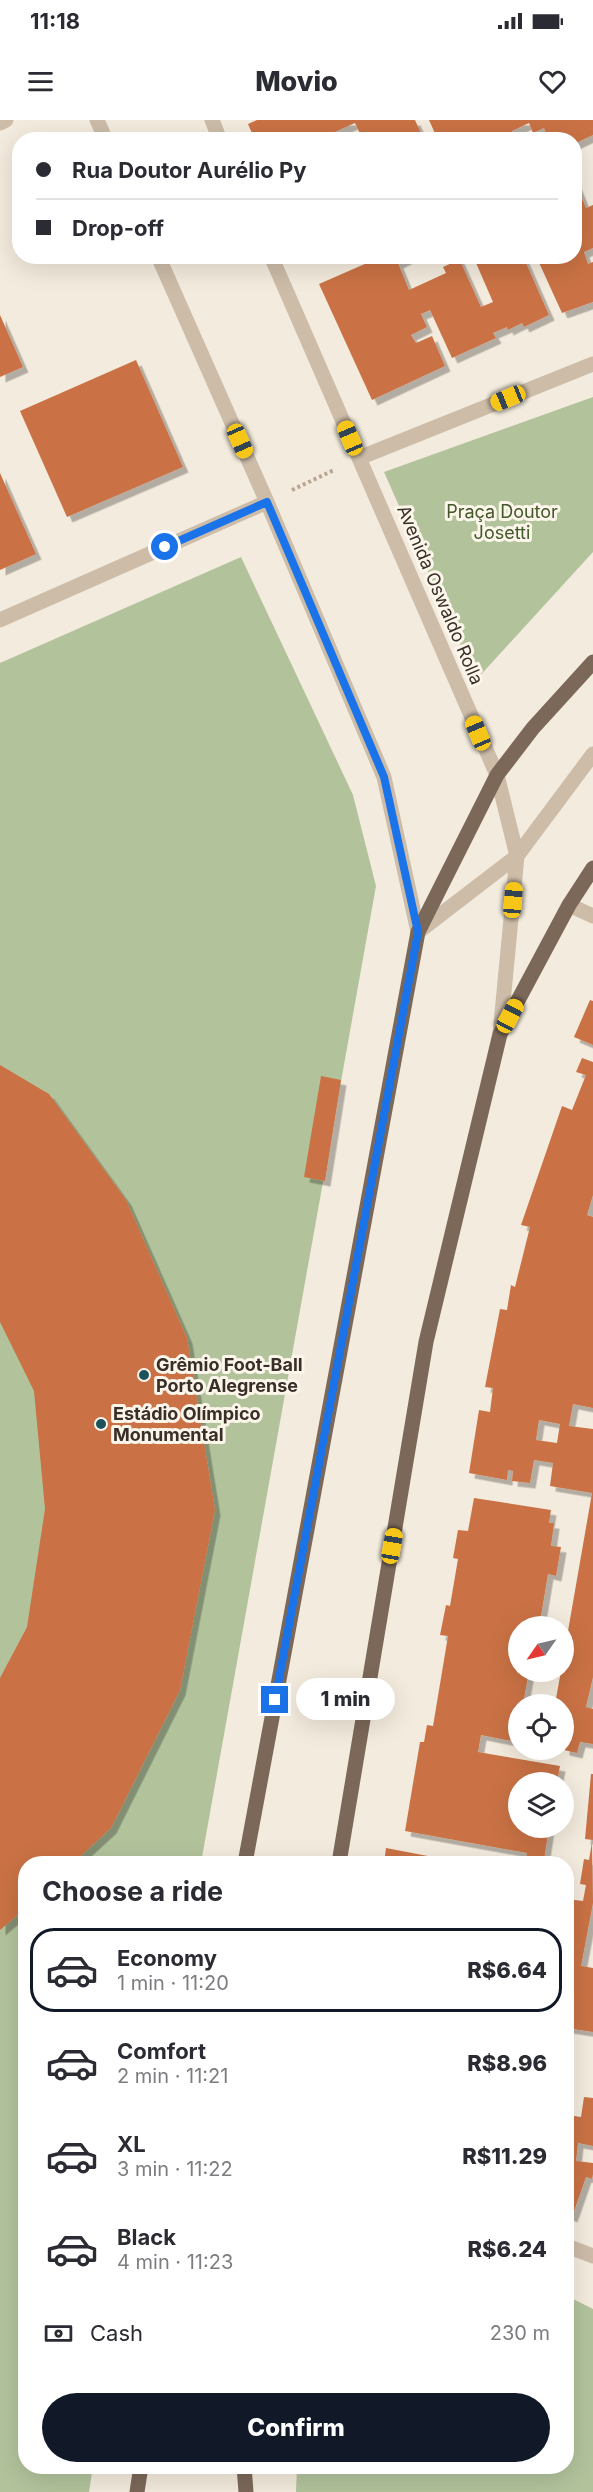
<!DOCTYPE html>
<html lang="en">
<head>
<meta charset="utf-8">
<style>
  body { margin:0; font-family:Inter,sans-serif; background:#f7f7f7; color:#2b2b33; height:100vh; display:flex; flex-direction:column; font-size:22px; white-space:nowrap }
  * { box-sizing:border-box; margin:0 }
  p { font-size:20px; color:#7c7c81 }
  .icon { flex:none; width:33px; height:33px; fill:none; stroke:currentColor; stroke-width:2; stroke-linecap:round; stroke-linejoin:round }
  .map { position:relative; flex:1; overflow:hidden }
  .panel { position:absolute; left:18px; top:1736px; width:556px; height:618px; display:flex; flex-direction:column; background:#fff; border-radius:24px; box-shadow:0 6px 24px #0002 }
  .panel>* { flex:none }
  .banner { position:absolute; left:12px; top:12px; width:570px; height:132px; border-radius:24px; box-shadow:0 6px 24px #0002; display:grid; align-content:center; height:132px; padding:0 24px; background:#fff }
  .needle { width:39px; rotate:236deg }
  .fabs { position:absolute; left:508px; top:1496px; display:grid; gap:12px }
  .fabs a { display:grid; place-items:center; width:66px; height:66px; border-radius:50%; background:#fff; box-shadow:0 6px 24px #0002; font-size:30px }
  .end { position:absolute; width:27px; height:27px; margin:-14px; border:8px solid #1a73e8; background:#fff; box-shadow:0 0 0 3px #fff }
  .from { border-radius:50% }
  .bubble { position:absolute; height:42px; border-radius:21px; background:#fff; box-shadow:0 6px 24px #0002; font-size:20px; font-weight:800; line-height:42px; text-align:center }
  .car { position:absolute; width:18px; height:36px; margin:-18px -9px; border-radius:8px; box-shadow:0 0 4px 2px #0007; background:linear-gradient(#f5c518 24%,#345 0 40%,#f5c518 0 76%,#345 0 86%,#f5c518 0) }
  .banner b { display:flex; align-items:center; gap:21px; height:57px; font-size:22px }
  .banner b+b { border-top:2px solid #e1e1e2 }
  .banner i { width:15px; height:15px; background:#2b2b33 }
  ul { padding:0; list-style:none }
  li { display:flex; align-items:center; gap:18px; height:84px; margin:0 12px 9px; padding:0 12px; border:3px solid transparent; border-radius:24px }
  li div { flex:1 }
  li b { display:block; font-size:22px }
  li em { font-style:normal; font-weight:800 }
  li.current { border-color:#111827 }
  li>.icon { width:54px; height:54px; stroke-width:1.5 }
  h2 { padding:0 24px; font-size:27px; line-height:72px }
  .pay { display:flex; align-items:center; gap:15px; height:66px; padding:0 24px; font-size:22px }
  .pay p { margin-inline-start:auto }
  .button { display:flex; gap:12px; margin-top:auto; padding:12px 24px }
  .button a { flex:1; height:69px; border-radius:36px; background:#111827; color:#fff; font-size:24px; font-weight:800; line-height:69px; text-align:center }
  .status { display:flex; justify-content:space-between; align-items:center; height:42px; padding:0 30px; background:#fff; direction:ltr }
  .status svg { height:16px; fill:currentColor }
  header { display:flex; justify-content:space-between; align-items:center; height:78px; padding:0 24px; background:#fff; font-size:27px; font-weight:800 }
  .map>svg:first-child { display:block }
</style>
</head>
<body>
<div class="status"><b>11:18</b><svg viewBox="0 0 49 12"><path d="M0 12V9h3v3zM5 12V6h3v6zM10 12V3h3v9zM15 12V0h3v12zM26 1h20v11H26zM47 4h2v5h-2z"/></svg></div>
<header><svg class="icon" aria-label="menu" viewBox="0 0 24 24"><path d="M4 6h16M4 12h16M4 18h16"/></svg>Movio<svg class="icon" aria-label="heart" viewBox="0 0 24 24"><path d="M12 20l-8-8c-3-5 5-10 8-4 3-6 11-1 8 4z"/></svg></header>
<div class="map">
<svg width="593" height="2372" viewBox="0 0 593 2372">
  <defs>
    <filter id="shadow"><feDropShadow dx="5.5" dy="5.5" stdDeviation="0" flood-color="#0004"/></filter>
  </defs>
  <rect width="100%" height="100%" fill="#f3ebdd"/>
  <path fill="#b2c39c" d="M593,277V432L476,560L384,352Z
    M241,437L353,675L376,766L201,1743H26V2346H93L89,2372H0V543Z
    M567,2176L593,2189V2372H296L297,2346H567Z"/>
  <path fill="#ca7244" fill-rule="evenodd" filter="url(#shadow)" d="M257,0H415L424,20H363L355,3L326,16L327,20H255L248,4Z
    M429,0H593V15L574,24V20H549L544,8L533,13L529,3L512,11L516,20H438Z
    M574,58L586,88L593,85V128L584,132L588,144L593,142V182L562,193L536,136H574Z
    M383,136H412L398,143L409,170L446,153L443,147L454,142L452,136H458L481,187L493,182L473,136H523L549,195L524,207L522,203L508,210L507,207L493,213L496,218L452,238L430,190L421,194L427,207L411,215L416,223L432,216L445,246L372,280L319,164Z
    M0,195L23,247L0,257Z
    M136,240L183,347L67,397L20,291Z
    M0,353L36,434L0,450Z
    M590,880L593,881V925L574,917Z
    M582,938L593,942V1075L587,1095L593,1097V1288L573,1284L569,1306L593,1309V1557L586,1587L593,1589V1624L580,1622L577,1633L564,1630V1584H555L561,1551H564V1534L592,1373L550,1366L553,1343L534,1340L530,1363L512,1361L513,1351L508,1350L507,1360L469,1353L479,1290L490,1292L493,1268L485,1267L500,1189L507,1190L511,1165L515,1167L530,1107L521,1105L562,986L572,990L586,955L576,952ZM539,1300L560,1304L557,1323L536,1320Z
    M0,945L49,974L126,1080L187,1218L215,1390L180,1570L111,1708L73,1743H26V1788L0,1810V1558L27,1507L45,1389L34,1271L0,1202Z
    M321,956L341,960L325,1061L304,1057Z
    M474,1378L551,1390L549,1403H554L551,1426L561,1427L556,1456L548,1454L540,1502L547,1503L546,1506H519V1551H529L523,1584H519L517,1622L481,1615L478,1632L560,1646L557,1662H519V1707H549L544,1740L560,1743H525L527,1733L405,1711L420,1622H424L427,1605L433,1606L448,1516L440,1515L446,1485L450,1486L458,1439L453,1438L458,1410L468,1411Z
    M591,1654H593V1720L585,1719Z
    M592,1722L593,1783L581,1846L593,1848V1912L567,1908V1779L583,1781L586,1765L580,1764L584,1739L589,1740Z
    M386,1728L459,1742V1743H384Z
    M584,1977L593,1978V2026L578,2023L576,2041L593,2043V2054L592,2059L586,2057L572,2097L567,2095V1995L581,1997Z"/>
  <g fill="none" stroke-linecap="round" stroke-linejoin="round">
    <path stroke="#b8a692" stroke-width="4" stroke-dasharray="3 3" stroke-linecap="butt" d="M292,370L334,350"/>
    <path stroke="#ccbca8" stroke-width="15" d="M97,0L106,20
      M212,0L220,20
      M0,3L6,0
      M158,136L267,382L384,657L418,812L517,736L593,634
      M271,136L497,655L517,736L500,914
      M359,338L593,244
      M0,500L267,382
      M569,785L593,796
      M567,2126L593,2136"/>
    <path stroke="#7b6859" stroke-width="15" d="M245,1743L418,812L497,655L533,608L593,542
      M339,1743L426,1222L500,914L569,785L593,748
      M244,2346L246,2372
      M137,2372L141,2346"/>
  </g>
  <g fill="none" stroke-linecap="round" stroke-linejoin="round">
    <path stroke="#1a73e8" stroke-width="8" d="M165,427L267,382L384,657L418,812L275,1580"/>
  </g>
  <g fill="#1c525c" stroke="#fbf5ea" stroke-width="2">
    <circle cx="144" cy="1255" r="6"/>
    <circle cx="101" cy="1304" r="6"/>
  </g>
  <g text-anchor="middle" stroke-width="6" stroke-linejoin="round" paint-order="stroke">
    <g font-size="18" fill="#43582b" stroke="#fbf5ea">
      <text x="502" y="398">Praça Doutor<tspan x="502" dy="21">Josetti</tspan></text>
    </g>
    <g font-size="18" fill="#392f29" stroke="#fbf5ea">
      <text transform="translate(440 475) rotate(67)" y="6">Avenida Oswaldo Rolla</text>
    </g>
    <g font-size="18" font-weight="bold" fill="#392f29" stroke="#fbf5ea" text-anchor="start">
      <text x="156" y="1251">Grêmio Foot-Ball<tspan x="156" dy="21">Porto Alegrense</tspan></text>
      <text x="113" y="1300">Estádio Olímpico<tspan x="113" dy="21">Monumental</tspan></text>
    </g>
  </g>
</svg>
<div class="fabs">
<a><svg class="needle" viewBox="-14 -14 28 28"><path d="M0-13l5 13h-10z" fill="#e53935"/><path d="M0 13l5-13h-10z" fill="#7c7c81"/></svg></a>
<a><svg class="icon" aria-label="locate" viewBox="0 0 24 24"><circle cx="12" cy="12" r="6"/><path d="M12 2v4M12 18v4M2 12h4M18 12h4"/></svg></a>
<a><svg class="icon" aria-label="layers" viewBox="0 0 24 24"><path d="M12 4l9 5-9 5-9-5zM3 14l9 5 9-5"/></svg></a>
</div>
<i class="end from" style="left:165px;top:427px"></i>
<i class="end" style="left:275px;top:1580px"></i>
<div class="bubble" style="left:296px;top:1558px;width:99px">1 min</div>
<i class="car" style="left:508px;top:278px;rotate:248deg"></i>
<i class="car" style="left:350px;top:318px;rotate:337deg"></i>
<i class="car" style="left:240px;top:321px;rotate:156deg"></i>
<i class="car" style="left:478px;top:613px;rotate:337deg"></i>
<i class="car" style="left:513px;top:780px;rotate:5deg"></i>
<i class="car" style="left:510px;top:896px;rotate:28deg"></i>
<i class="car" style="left:392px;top:1426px;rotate:10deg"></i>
<div class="banner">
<b><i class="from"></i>Rua Doutor Aurélio Py</b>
<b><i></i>Drop-off</b>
</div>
<section class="panel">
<h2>Choose a ride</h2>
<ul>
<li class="current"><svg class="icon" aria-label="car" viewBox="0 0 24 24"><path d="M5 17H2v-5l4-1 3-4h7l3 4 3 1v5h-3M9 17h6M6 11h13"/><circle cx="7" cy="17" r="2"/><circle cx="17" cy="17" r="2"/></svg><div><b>Economy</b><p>1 min · 11:20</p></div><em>R$6.64</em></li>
<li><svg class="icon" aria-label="car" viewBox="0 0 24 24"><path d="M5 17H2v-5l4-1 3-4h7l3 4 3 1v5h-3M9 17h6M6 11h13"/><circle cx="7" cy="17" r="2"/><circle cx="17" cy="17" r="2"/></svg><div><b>Comfort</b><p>2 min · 11:21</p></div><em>R$8.96</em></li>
<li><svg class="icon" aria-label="car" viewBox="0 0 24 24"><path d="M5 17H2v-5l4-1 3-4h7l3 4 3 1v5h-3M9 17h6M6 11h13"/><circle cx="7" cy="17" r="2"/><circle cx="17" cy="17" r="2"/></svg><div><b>XL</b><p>3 min · 11:22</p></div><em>R$11.29</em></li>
<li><svg class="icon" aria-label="car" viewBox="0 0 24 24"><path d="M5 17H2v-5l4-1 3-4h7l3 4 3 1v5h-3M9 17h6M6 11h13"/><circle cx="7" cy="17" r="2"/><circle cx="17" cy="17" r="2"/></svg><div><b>Black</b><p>4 min · 11:23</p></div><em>R$6.24</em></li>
</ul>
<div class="pay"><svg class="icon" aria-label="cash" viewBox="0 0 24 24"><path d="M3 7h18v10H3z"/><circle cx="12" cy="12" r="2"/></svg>Cash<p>230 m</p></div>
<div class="button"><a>Confirm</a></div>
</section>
</div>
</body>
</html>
